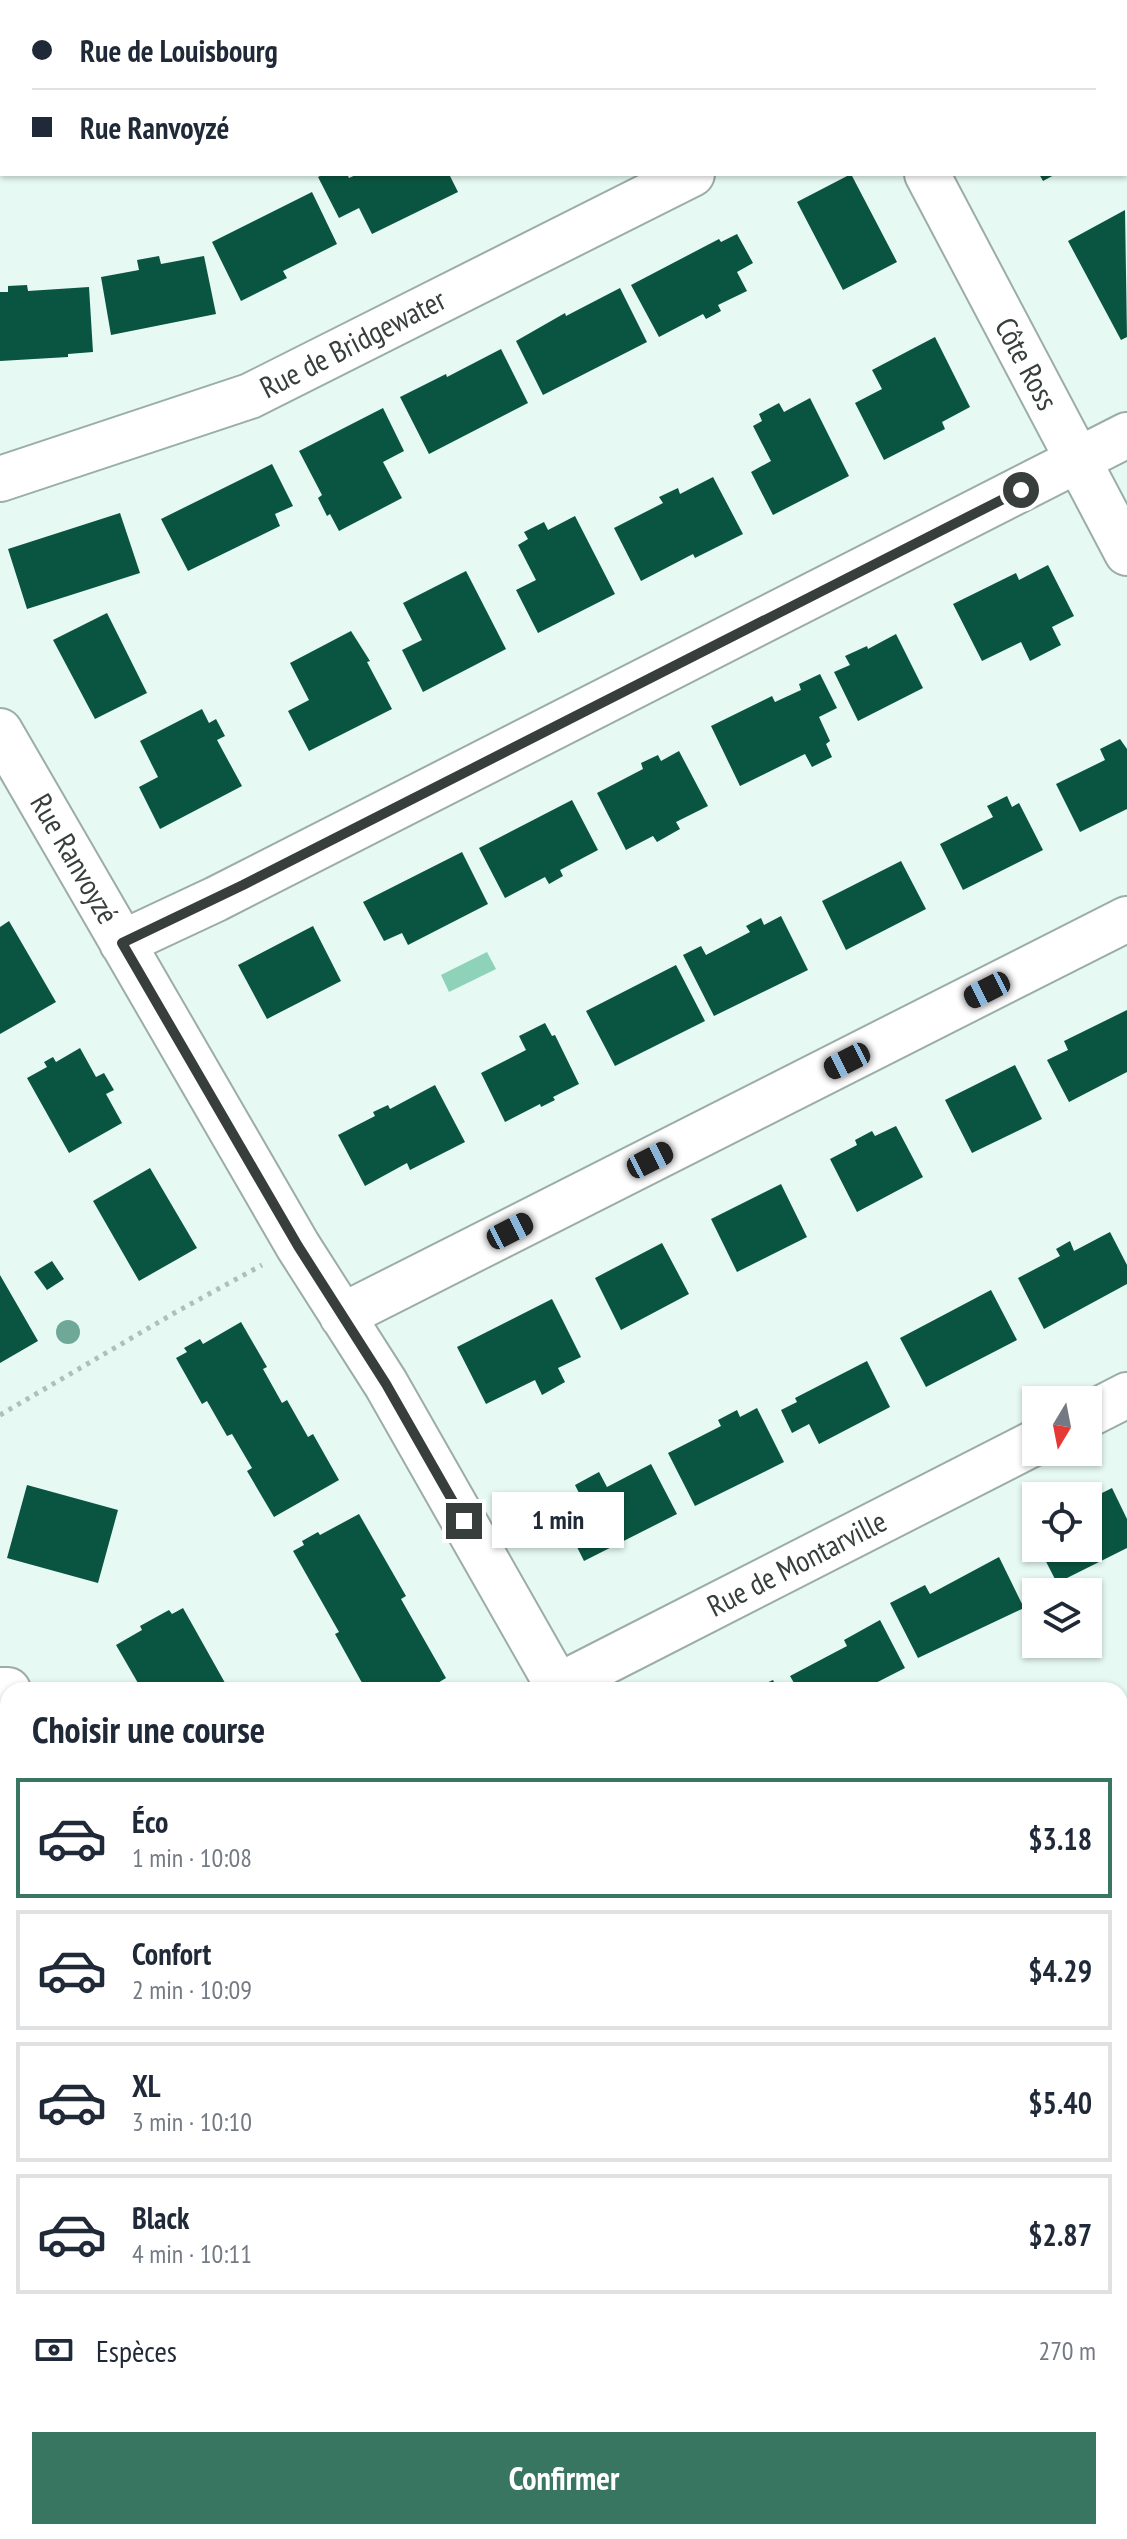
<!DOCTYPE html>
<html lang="fr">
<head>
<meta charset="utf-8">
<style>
  body { margin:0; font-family:"PT Sans Narrow",sans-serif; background:#f2f2f3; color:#1f2937; height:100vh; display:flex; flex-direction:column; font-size:30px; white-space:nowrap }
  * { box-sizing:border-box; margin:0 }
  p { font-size:26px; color:#747a83 }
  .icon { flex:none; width:44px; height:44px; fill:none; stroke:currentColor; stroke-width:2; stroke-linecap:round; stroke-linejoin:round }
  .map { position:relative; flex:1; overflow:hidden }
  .side { position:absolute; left:0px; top:1682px; width:1128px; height:858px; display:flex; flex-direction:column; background:#fff; border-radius:24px 24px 0 0; box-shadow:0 2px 6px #0004 }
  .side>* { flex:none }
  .top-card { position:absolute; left:0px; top:0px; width:1128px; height:176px; box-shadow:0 2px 6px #0004; display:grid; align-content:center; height:176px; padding:0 32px; background:#fff }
  .needle { width:52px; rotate:190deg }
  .controls { position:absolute; left:1022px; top:1386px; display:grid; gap:16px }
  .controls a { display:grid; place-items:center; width:80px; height:80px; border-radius:0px; background:#fff; box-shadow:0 2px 6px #0004; font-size:40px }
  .end { position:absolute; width:36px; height:36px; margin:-18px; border:10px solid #373e3b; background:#fff; box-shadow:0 0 0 4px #fff }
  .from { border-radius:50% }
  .bubble { position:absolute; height:56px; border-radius:0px; background:#fff; box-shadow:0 2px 6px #0004; font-size:26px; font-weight:700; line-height:56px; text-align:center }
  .car { position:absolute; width:24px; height:48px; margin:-24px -12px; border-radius:10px; box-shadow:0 0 6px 2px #0007; background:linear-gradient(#222 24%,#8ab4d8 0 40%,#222 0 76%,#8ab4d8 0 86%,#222 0) }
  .top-card b { display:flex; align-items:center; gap:28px; height:76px; font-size:30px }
  .top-card b+b { border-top:2px solid #e0e1e3 }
  .top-card i { width:20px; height:20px; background:#1f2937 }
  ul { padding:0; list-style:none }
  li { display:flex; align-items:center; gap:24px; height:120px; margin:0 16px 12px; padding:0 16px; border:4px solid #e0e1e3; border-radius:0px }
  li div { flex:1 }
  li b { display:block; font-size:30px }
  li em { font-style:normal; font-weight:700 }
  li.on { border-color:#397662 }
  li>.icon { width:72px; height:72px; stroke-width:1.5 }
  h2 { padding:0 32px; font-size:36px; line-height:96px }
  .pay { display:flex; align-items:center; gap:20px; height:88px; padding:0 32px; font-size:30px }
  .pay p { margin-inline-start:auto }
  .action { display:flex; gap:16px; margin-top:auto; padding:16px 32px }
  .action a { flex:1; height:92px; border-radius:0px; background:#397662; color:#fff; font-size:32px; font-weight:700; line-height:92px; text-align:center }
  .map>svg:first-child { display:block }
</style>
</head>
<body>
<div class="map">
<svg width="1127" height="2539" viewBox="0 0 1127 2539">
  <rect width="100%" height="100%" fill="#e6f9f2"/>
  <path fill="#8fd2ba" d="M487,952L496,969L449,992L441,975Z"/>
  <path fill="#0a5541" d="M324,174H347L349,178L358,174H449L458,192L372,234L359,208L339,218L318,177Z
    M851,174L897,262L843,290L797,202Z
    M1039,174H1056L1043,181Z
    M312,192L337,244L283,271L287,278L241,301L212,242Z
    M1125,210L1127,337L1121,340L1068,241Z
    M737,234L753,263L737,272L747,291L718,305L721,311L706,319L703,314L659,337L631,285L719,239L721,242Z
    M159,256L161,264L204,256L216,314L111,335L101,277L139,270L137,260Z
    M27,285L28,291L89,287L93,352L68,354V357L0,361V292H8V286Z
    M620,288L647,342L543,395L516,341L565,313L566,316Z
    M935,337L970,407L942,422L945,429L884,460L855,403L882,389L872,370Z
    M501,349L528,403L429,454L400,397L446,374L447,377Z
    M810,398L849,476L773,515L751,472L771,461L753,426L762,421L759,414L779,403L784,412Z
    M383,408L404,451L383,462L402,498L339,531L330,514L327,516L318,498L322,495L299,451Z
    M272,464L293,506L275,514L280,526L188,571L161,519Z
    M713,477L743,534L695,558L693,554L641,581L614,528L663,503L659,497L678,488L680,494Z
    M120,513L140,573L27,609L8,549Z
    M575,516L615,594L538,633L516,590L536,580L518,545L528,539L524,532L544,522L548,530Z
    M1048,565L1074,616L1052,627L1061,645L1030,661L1021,642L982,661L953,604L1016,573L1019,580Z
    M466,571L506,649L423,692L402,650L422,640L403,603Z
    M107,613L147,693L95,719L53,640Z
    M351,631L370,661L367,662L392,709L309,751L288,711L309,700L290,663Z
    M896,634L923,688L858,721L834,672L850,665L845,656L867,646L868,649Z
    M820,674L837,708L819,717L830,741L826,744L832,757L812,767L805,754L740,786L711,726L772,696L775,702L801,690L799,684Z
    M202,709L209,723L216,719L225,736L217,740L242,786L160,829L139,787L158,777L140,741Z
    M1120,739L1127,749V809L1080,832L1056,784L1105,760L1100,749Z
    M679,751L708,806L676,822L680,829L657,842L653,836L626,850L597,793L643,769L641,763L658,755L661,761Z
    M1007,796L1012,807L1019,803L1043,850L963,890L940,844L993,817L987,806Z
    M572,800L598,850L560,870L563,876L549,884L545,877L505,898L479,848Z
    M462,852L488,904L408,945L402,933L384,941L363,902Z
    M901,861L926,909L846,950L822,901Z
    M781,916L808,970L714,1016L683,955L701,946L706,955L750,932L746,926L761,918L764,925Z
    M9,921L56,1002L0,1034V927Z
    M313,926L341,981L267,1019L238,965Z
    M676,965L705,1021L615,1066L586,1011Z
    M1127,1010V1072L1069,1102L1047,1060L1068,1050L1064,1041Z
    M545,1023L552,1036L555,1035L579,1084L553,1097L555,1100L541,1107L540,1104L505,1122L481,1073L526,1050L519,1036Z
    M80,1048L96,1077L104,1073L114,1090L106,1094L122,1123L69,1153L27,1078L47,1067L44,1062L53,1057L56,1062Z
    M1015,1065L1042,1119L972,1153L945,1100Z
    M435,1085L465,1142L410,1170L407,1163L365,1186L338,1135L375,1116L373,1112L388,1105L390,1109Z
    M896,1126L923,1177L857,1212L830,1159L857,1145L855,1140L872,1131L875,1136Z
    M150,1168L197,1248L139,1281L93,1201Z
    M781,1184L807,1237L737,1272L711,1219Z
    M1110,1232L1127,1265V1284L1044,1329L1018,1278L1060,1256L1056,1249L1070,1241L1074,1251Z
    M662,1243L689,1294L621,1330L595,1278Z
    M52,1261L64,1279L47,1290L34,1272Z
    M0,1275L38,1341L0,1363Z
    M991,1290L1017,1340L926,1387L900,1338Z
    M552,1299L581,1357L558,1368L565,1382L542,1395L535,1380L486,1404L457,1347Z
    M241,1322L267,1367L263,1369L282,1403L287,1400L308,1437L313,1434L339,1480L274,1517L247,1471L252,1468L232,1434L227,1436L207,1401L202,1404L176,1358L187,1352L184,1348L200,1339L203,1344Z
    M867,1361L890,1407L819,1444L809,1424L792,1433L781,1410L797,1402L795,1398Z
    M757,1408L784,1462L695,1506L668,1453L721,1426L718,1420L737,1410L740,1417Z
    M651,1464L677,1514L584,1561L559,1511L582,1499L575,1485L599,1472L607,1487Z
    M27,1485L118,1510L98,1583L7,1558Z
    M1112,1488L1127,1519V1548L1057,1583L1039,1548H1088V1500Z
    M359,1514L406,1596L401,1599L446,1678L426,1690H366L335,1634L339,1632L293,1551L304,1545L302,1541L318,1532L320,1535Z
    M999,1557L1024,1608L918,1658L890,1603L925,1585L930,1594Z
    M183,1608L229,1690H142L116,1645L142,1630L140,1626L169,1610L172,1614Z
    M880,1620L905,1668L862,1690H798L790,1676L847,1646L844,1640Z
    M773,1680L778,1690H751Z
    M1127,1706V1725L1120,1710Z
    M0,1773L8,1786V1927L0,1913Z
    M1127,1974V2014L1120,2002V1978Z
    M0,2177L8,2191V2232L0,2236Z
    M1120,2331L1127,2344V2373L1120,2377Z
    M1127,2405V2508L1120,2496V2409Z
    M219,2532H298L302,2539H223Z
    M537,2532H609L613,2539H541Z
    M844,2532H910L914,2539H837L836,2537Z"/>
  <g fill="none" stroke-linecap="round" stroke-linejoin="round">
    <g stroke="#9bada6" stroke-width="48">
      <path id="street" d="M835,0L836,2
        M1013,2L1016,0
        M927,174L1127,553
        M0,479L250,396L692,174
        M0,731L298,1246L386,1384L560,1690
        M122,943L216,899L1127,435
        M342,1316L1127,919
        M1088,1415L1127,1395
        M558,1686L1036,1442
        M0,1690H8
        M1120,2183L1127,2195
        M0,2321L8,2317
        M87,2532L91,2539
        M708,2532L712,2539"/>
    </g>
    <g stroke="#9bada6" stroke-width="48">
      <path id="secondary" d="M1120,1902L1127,1898
        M0,2437L8,2434"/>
    </g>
    <path stroke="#b0bfba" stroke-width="5" stroke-dasharray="4 6" stroke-linecap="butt" d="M0,1415L176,1312L262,1265"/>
    <use href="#street" stroke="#fff" stroke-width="44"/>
    <use href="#secondary" stroke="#fff" stroke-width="44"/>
  </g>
  <circle fill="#70a898" cx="68" cy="1332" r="12"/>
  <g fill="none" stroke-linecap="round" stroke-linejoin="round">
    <path stroke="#373e3b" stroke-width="10" d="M464,1521L386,1384L298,1246L122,943L243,885L1021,490"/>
  </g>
  <g text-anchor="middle" stroke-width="8" stroke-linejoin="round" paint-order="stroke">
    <g font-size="30" fill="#373e3b" stroke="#fff">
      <text transform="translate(353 344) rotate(-27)" y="10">Rue de Bridgewater</text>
      <text transform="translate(1026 364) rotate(62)" y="10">Côte Ross</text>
      <text transform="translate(74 859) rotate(60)" y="10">Rue Ranvoyzé</text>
      <text transform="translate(797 1564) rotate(-27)" y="10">Rue de Montarville</text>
    </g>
  </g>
</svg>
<div class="controls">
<a><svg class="needle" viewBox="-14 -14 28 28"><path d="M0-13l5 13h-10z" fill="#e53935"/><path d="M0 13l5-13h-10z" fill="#747a83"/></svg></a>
<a><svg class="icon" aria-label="locate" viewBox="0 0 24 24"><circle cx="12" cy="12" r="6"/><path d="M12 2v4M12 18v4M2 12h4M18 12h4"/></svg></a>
<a><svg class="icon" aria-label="layers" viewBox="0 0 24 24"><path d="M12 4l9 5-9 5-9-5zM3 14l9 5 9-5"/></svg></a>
</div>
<i class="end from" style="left:1021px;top:490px"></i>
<i class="end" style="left:464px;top:1521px"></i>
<div class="bubble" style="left:492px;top:1492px;width:132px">1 min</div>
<i class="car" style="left:987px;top:990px;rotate:243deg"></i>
<i class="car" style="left:847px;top:1061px;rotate:243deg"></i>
<i class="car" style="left:650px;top:1160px;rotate:63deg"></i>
<i class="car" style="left:510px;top:1231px;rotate:63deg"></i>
<div class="top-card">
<b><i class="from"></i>Rue de Louisbourg</b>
<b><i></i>Rue Ranvoyzé</b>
</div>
<section class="side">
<h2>Choisir une course</h2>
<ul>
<li class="on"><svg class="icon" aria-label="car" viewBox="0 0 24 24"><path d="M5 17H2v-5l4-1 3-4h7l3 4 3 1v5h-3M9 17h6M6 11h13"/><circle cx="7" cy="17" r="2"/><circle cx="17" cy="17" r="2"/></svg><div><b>Éco</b><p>1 min · 10:08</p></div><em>$3.18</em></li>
<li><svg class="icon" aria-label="car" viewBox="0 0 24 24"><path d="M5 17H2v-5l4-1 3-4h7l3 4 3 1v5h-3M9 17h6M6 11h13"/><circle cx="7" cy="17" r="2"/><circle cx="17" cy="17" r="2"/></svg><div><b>Confort</b><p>2 min · 10:09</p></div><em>$4.29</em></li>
<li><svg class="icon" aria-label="car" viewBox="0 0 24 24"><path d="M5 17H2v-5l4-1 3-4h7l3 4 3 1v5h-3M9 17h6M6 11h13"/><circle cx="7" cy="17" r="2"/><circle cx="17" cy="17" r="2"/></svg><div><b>XL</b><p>3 min · 10:10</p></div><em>$5.40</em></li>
<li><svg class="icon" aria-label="car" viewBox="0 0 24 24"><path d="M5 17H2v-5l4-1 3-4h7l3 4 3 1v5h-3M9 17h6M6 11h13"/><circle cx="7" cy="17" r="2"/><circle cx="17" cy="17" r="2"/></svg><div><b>Black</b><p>4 min · 10:11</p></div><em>$2.87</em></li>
</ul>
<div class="pay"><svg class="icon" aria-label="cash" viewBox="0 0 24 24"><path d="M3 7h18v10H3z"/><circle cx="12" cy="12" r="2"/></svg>Espèces<p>270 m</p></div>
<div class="action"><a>Confirmer</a></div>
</section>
</div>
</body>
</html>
